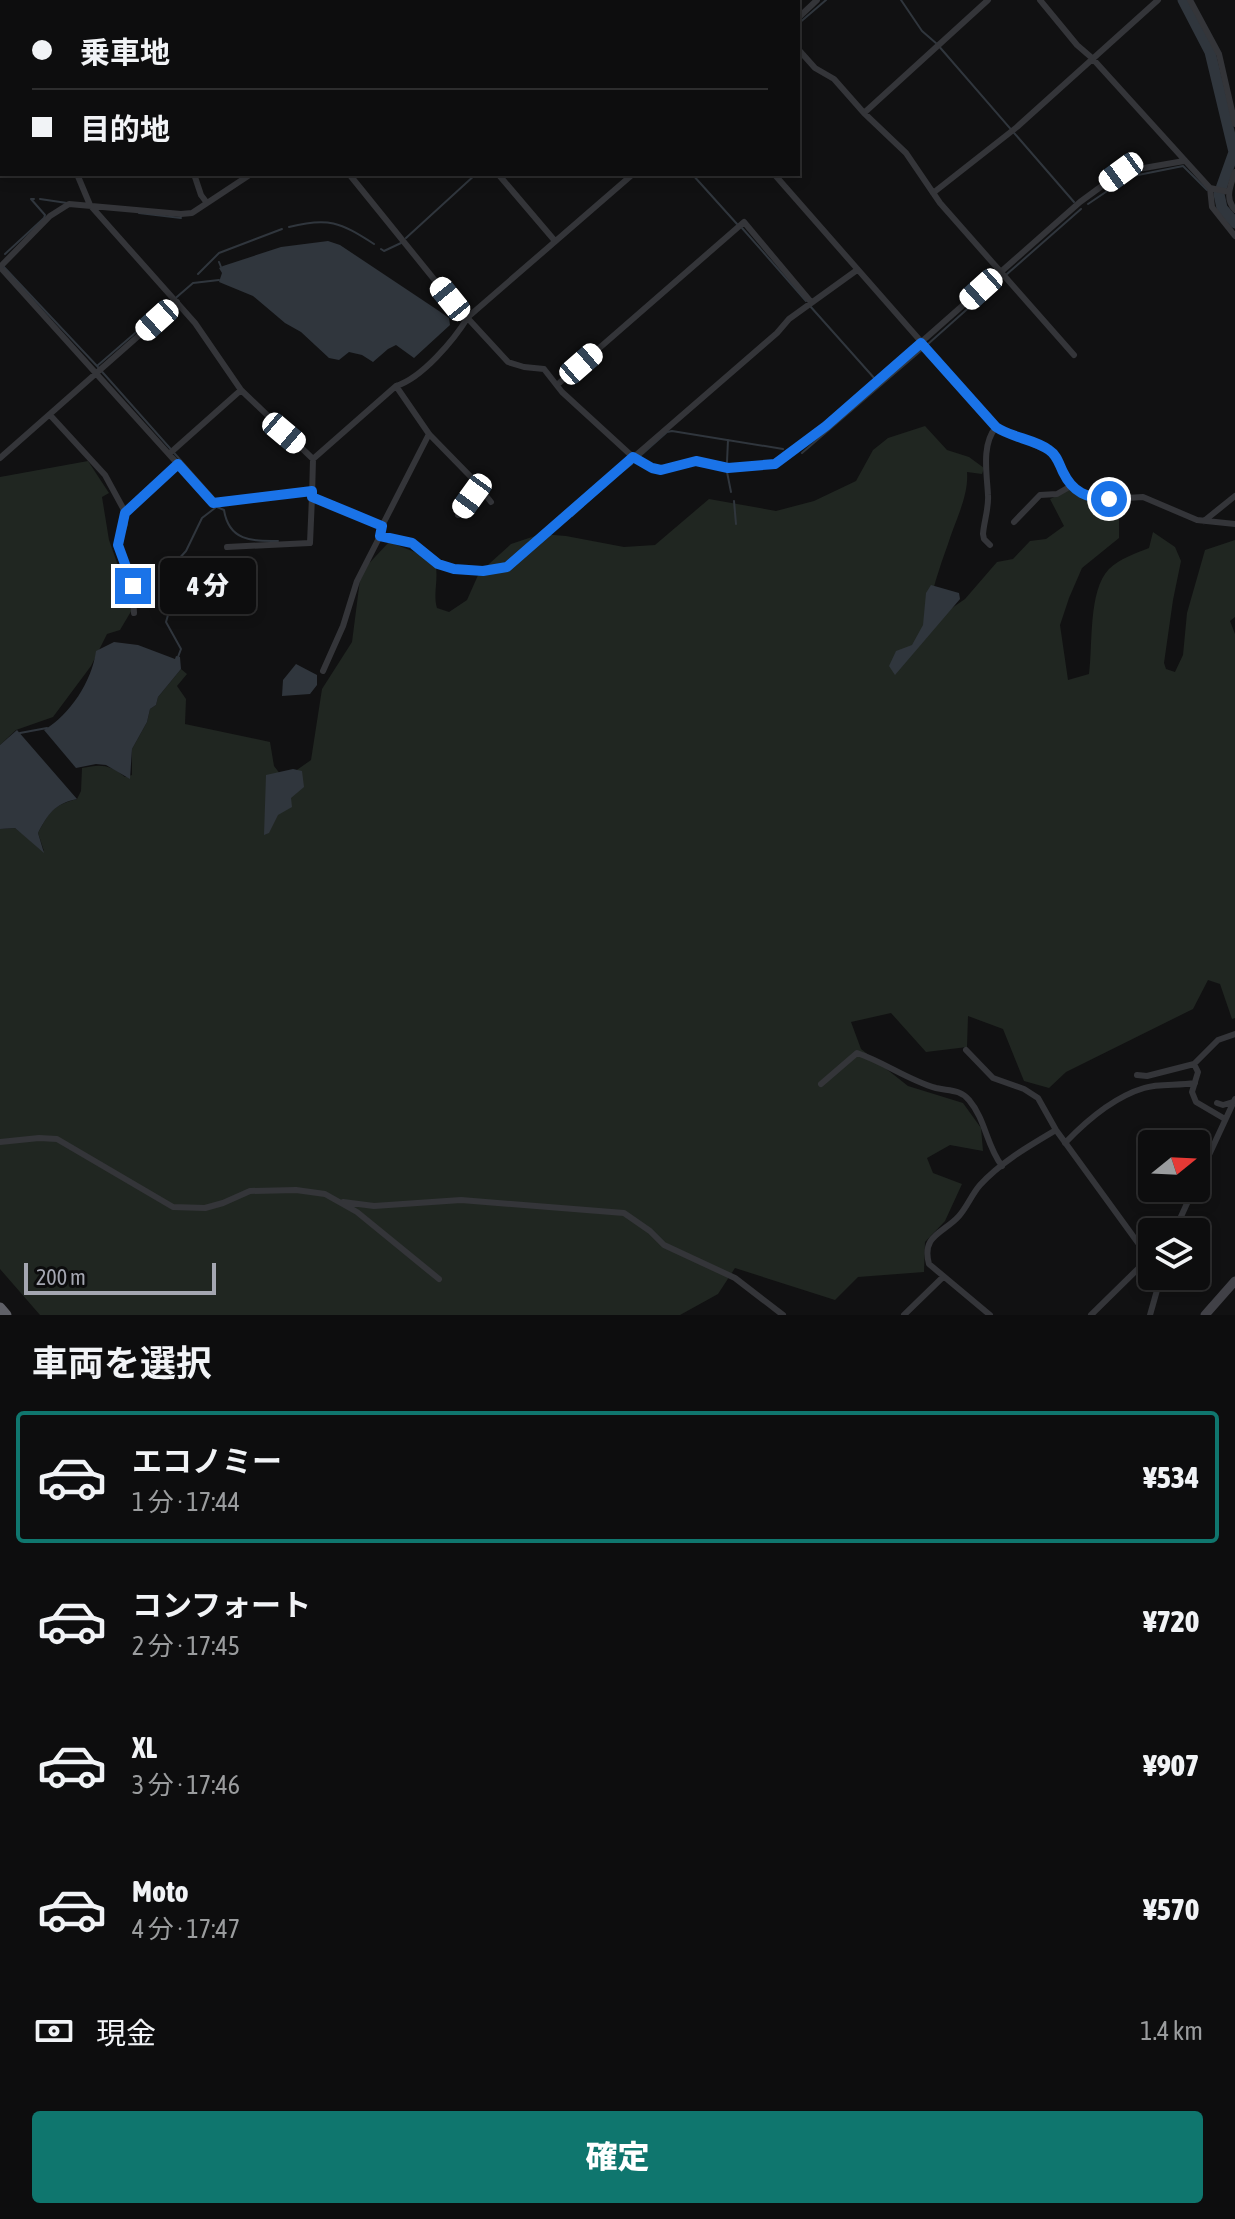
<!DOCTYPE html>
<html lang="ja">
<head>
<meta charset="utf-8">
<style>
  body { margin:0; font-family:"Asap Condensed","Noto Sans JP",sans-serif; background:#161617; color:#f1f3f6; height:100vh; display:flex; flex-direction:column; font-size:30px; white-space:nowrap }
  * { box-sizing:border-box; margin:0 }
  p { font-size:26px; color:#9a9c9e }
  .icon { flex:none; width:44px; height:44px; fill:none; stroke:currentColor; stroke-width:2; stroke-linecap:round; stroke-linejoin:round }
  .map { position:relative; height:1315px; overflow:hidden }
  .drawer { display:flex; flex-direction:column; background:#0d0d0e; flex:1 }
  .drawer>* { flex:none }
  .top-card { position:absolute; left:0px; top:0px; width:800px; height:176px; box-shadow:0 4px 12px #0003,0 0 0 2px #2d2d2e; display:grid; align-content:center; height:176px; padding:0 32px; background:#0d0d0e }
  .needle { width:52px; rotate:72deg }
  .buttons { position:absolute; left:1138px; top:1130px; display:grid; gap:16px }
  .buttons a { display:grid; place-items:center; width:72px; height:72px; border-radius:8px; background:#0d0d0e; box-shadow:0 4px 12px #0003,0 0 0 2px #2d2d2e; font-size:40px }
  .scale { position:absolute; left:24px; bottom:20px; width:192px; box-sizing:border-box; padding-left:8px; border:4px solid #a4a6b1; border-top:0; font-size:22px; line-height:28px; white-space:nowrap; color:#a4a6b1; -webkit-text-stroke:6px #0c0c0d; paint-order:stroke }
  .end { position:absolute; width:36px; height:36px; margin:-18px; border:10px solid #1a73e8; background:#fff; box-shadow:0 0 0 4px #fff }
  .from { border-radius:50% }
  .bubble { position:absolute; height:56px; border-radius:8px; background:#0d0d0e; box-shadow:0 4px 12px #0003,0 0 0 2px #2d2d2e; font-size:26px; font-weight:800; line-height:56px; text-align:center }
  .car { position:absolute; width:24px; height:48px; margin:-24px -12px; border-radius:10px; box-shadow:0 0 6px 2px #0007; background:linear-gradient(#fff 24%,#345 0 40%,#fff 0 76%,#345 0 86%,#fff 0) }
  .top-card b { display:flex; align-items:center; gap:28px; height:76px; font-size:30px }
  .top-card b+b { border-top:2px solid #2d2d2e }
  .top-card i { width:20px; height:20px; background:#f1f3f6 }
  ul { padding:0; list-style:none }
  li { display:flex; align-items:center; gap:24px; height:132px; margin:0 16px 12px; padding:0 16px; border:4px solid transparent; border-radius:8px }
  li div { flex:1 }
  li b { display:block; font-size:30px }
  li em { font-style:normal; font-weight:800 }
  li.active { border-color:#0f766e }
  li>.icon { width:72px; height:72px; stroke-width:1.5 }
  h2 { padding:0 32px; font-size:36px; line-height:96px }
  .pay { display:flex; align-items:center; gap:20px; height:88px; padding:0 32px; font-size:30px }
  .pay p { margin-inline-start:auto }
  .action { display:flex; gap:16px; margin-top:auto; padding:16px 32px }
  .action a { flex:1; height:92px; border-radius:8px; background:#0f766e; color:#fff; font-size:32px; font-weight:800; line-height:92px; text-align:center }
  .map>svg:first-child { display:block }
</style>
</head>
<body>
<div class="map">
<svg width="1235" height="1315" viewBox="0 0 1235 1315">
  <rect width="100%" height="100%" fill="#111112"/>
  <path fill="#202621" d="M925,426L947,450L969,457L984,468L982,474L967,472C969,496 955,521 948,544C939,568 932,592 926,616L936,619L965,599L997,562L1013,559L1030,541L1046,539L1064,526L1050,499L1071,489L1092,500L1093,510L1119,518V538L1082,568L1069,598L1060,625L1068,680L1089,674C1093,644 1088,591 1109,569C1119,559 1136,553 1149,548L1153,532L1175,547L1181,561L1173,600L1164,663L1166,669L1175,672L1183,655L1187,613L1205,550L1235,540V617L1230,621L1235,634V1018L1232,1019L1220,984L1208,980L1193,1009L1066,1072L1049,1088L1024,1081L1003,1029L968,1016L967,1047L926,1052L891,1013L851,1022L861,1049L908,1086L963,1103L981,1128L983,1151L950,1145L927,1158L933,1173L962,1184L945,1221L925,1242L924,1272L858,1277L835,1300L735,1268L718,1294L680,1315H40L0,1269V829L15,828L44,851L38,833C50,811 52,806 77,799L81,791L82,768C100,764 110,764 125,777L132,775V749L147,722L150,709L156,705L158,697L181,669L187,674L177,686L186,699L185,724L270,742L274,766L284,779L311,760L322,689L352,642L361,572L389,542L420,554L436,567C438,582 433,595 437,608L449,612L467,600L479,573L511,544L541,534L566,536L624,547L655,545L709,499L776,511L814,501L856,481L873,450L888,438Z
    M88,461L109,493L102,497L109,540L133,608L120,630L107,634L91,666L53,717L16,730L0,745V477Z"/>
  <path fill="#30363d" d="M328,241L340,245L439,311L449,318L450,325L414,358L396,345L388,349L373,362L362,355L349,352L339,360L329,358L301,332L285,323L253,296L219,282L222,273L219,268L223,266L281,247Z
    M931,585L959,593L960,599L895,675L889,666L896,651L912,645L923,625L926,593Z
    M114,642L138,645L175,659L176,656L180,657L181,669L158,697L156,705L150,709L147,722L132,749L130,779L106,765L96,764L76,768L44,730C70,715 92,681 96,651Z
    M296,664L317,675V685L310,694L282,696L283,680Z
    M17,730L77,799C54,804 48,814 38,833L44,853L15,828L0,829V745Z
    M293,769L302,771L304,787L291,798L292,807L278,815L269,833L264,835L266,775Z"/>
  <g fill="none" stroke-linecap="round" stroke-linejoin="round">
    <path stroke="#30363d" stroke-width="2" d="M901,0L922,31L937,44L1074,202
      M510,2L512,0
      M663,2L665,0
      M798,24L826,0
      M692,174L737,224
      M40,199L67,203
      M1088,204L1128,177L1183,166L1207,190
      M139,213L181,218
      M289,227C328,217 340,222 374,244
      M742,228L806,301
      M406,238L476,174
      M381,249L384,251L401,243
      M5,254L44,218L45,215L31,199H34
      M219,262L221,267
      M3,266L97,366L193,283L219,280
      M198,274L219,253L282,229
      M1007,274L1081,209
      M810,306L875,379
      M928,344L1001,279
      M97,366L215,499L217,507L224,510C229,541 251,541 278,541
      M802,453L923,349
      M640,456L667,432L672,431L783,449
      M727,462L728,440
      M727,472L731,492
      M610,481L632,464
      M588,501L605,486
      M734,501L736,524
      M572,516L583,506
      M178,657L181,649L166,622L170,608L167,595L176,562L186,551L202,518L215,508
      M20,733L47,728"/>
    <path stroke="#30363d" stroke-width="11" d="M1183,0L1210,52L1234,152L1219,194L1222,208L1235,223"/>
    <path stroke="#343539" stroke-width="6" d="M278,0V2
      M622,0L624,2
      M761,0L763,2
      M1040,0L1077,45L1092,58L1210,188L1229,192
      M1190,0L1219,54L1235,124
      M143,2V0
      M347,2L349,0
      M515,2L517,0
      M669,2L672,0
      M798,18L817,0
      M798,49L815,68L834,79L864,113L906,153L940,203L1074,355
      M864,113L988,0
      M1235,172C1231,185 1224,198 1235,210
      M77,174L90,205L195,323L241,390L313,459
      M194,174L201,195L207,203
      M349,174L450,299L508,362L524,367L544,369L562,392L633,457L652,468L661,470L696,461L728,468L775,464L826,426L1080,202L1121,172L1184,161
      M498,174L555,241
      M633,174L468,317C454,340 422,378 396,386L313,459L312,497L382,526L380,536L412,543L438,564L454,569L483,571L507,567L777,333L789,319L857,270
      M774,174L996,427L1053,453L1071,486L1080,493L1093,498L1109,499L1143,497L1197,520L1235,524
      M1210,188L1212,207L1235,236
      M933,193L1017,127L1158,0
      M0,267L213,503L312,491
      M0,267L50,216L69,204L181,214L192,213L251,174
      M558,384L744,222L811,302
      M396,386L429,434L471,477L491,502
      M50,415L105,475L124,510L125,524L118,545L132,577L134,613
      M169,454L241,390
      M0,458L177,302
      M125,513L178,464
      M458,515L478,485
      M1204,521L1235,496
      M1014,522L1040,495L1057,494L1071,486
      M382,526L429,434
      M990,545L984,539L983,534C984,521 989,508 988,495C987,474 981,445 996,427
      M227,547L310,543L312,497
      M323,671L343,626L357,581L380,536
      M966,1050L993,1078L1024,1089L1038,1098L1056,1130L1149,1258
      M1194,1064L1218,1040L1235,1034
      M1137,1075L1147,1076L1194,1064L1198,1072L1192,1092L1196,1102L1225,1119
      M821,1084L857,1053C884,1062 908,1080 936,1088C948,1091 960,1089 969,1100C986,1120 986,1145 1002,1166
      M1217,1103L1223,1105L1233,1102
      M0,1142L39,1138L57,1139L173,1207L205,1208L223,1203L250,1191L296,1190L325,1194L357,1212L439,1279
      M1065,1143C1086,1121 1114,1097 1144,1088C1159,1083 1178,1086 1195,1083
      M1196,1183L1235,1099
      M343,1202L374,1206L461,1200L624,1213L650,1231L664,1245L735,1278L783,1315
      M1174,1232L1194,1188
      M904,1315L943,1277
      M990,1315L929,1264C921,1235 944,1233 959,1216C967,1207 972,1194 980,1185C1001,1162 1029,1146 1056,1130
      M1091,1315L1152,1255
      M1150,1315L1161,1276"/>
    <path stroke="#414147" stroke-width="9" d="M22,2L25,0
      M0,20L2,18
      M1205,1315L1235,1281"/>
    <path stroke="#5f6067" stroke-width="11" d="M0,1308L6,1315"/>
  </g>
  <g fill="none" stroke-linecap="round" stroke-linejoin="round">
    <path stroke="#1a73e8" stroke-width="10" d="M133,586L118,545L125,513L178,464L213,503L312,491V497L382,526L380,536L412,543L438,564L454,569L483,571L507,567L633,457L652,468L661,470L696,461L728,468L775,464L826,426L921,343L996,427C1012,438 1034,439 1049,450C1057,455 1059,464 1063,472C1073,493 1087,498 1109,499"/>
  </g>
</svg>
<div class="buttons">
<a><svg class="needle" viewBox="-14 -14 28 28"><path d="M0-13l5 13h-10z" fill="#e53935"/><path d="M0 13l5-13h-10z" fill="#9a9c9e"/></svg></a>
<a><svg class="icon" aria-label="layers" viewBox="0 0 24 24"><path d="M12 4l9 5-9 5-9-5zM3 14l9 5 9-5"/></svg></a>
</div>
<div class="scale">200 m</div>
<i class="end from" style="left:1109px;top:499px"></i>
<i class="end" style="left:133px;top:586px"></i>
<div class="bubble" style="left:160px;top:558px;width:96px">4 分</div>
<i class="car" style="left:1121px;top:172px;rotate:234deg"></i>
<i class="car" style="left:981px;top:289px;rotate:228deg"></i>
<i class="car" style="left:450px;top:299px;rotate:321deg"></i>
<i class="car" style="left:157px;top:320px;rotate:228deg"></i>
<i class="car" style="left:581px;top:364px;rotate:49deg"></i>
<i class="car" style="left:284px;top:433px;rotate:130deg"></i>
<i class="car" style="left:472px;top:496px;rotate:216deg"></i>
<div class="top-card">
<b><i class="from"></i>乗車地</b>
<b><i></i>目的地</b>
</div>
</div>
<section class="drawer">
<h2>車両を選択</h2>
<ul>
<li class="active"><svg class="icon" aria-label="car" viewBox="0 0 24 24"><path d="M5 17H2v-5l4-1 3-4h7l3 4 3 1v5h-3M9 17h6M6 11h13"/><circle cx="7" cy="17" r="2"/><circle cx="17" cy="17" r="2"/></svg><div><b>エコノミー</b><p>1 分 · 17:44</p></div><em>¥534</em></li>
<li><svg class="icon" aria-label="car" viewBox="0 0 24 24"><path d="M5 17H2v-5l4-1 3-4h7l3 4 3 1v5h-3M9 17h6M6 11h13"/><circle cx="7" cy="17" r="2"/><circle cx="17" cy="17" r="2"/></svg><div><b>コンフォート</b><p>2 分 · 17:45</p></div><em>¥720</em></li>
<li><svg class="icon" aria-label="car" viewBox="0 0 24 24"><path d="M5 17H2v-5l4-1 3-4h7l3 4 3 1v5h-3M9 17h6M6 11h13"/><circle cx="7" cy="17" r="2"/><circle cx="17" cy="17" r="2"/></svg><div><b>XL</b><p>3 分 · 17:46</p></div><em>¥907</em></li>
<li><svg class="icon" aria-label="car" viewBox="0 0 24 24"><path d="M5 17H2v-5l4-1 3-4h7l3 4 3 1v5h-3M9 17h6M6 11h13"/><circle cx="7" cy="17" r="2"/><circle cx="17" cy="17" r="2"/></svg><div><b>Moto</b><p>4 分 · 17:47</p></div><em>¥570</em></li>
</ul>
<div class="pay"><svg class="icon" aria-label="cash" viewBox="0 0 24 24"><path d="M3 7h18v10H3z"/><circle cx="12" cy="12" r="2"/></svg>現金<p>1.4 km</p></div>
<div class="action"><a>確定</a></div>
</section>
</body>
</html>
